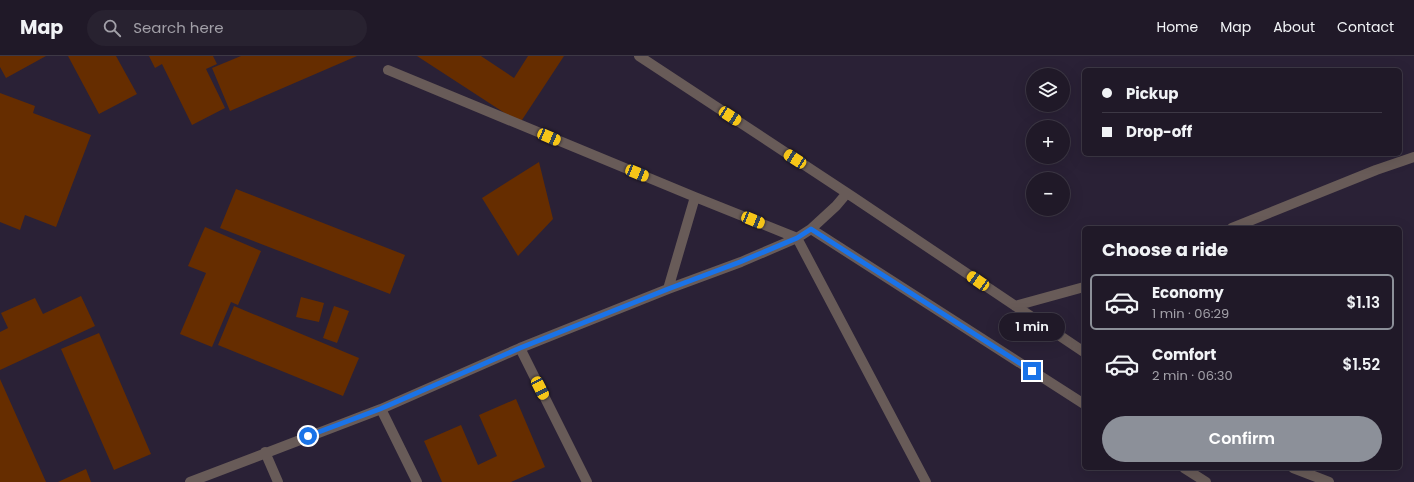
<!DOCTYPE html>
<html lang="en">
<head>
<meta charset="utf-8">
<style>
  body { margin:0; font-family:Poppins,sans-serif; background:#282230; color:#f1f3f6; height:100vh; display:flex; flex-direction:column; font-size:15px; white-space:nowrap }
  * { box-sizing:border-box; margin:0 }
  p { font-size:13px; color:#a2a0a8 }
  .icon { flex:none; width:22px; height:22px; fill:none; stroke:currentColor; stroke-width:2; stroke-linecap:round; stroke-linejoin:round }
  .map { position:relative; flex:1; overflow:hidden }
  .details { position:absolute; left:1082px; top:170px; width:320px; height:244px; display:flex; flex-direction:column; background:#201928; border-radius:6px; box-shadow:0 4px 16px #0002,0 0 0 1px #3d3845 }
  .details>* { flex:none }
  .hud { position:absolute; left:1082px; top:12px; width:320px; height:88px; border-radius:6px; box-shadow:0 4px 16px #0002,0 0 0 1px #3d3845; display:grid; align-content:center; height:88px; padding:0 20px; background:#201928 }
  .buttons { position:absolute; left:1026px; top:12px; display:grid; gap:8px }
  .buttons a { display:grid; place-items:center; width:44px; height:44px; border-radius:50%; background:#201928; box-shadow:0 4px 16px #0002,0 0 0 1px #3d3845; font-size:20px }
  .end { position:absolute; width:18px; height:18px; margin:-9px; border:5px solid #1a73e8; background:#fff; box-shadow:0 0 0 2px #fff }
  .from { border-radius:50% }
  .bubble { position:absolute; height:28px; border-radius:14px; background:#201928; box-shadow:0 4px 16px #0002,0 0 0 1px #3d3845; font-size:13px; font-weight:600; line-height:28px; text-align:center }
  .car { position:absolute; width:12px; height:24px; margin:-12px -6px; border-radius:5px; box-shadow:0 0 3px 1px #0007; background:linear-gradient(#f5c518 24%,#345 0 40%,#f5c518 0 76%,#345 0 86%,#f5c518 0) }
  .hud b { display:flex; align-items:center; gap:14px; height:38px; font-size:15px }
  .hud b+b { border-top:1px solid #3d3845 }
  .hud i { width:10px; height:10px; background:#f1f3f6 }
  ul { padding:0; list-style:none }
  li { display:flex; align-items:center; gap:12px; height:56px; margin:0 8px 6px; padding:0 12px; border:2px solid transparent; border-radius:6px }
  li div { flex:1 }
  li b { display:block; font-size:15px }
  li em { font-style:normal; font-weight:600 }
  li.active { border-color:#8c9099 }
  li>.icon { width:36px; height:36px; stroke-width:1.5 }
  h2 { padding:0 20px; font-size:18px; line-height:48px }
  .primary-button { display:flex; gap:8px; margin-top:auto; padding:8px 20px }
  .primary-button a { flex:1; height:46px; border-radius:24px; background:#8c9099; color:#fff; font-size:16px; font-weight:600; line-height:46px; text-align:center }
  header { display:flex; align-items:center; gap:24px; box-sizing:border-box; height:56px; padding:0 20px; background:#201928; border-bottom:1px solid #3d3845 }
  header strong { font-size:19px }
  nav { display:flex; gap:22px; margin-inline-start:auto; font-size:14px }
  .search { width:280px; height:36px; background:#282230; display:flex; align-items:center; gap:10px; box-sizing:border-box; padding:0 14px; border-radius:22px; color:#a2a0a8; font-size:15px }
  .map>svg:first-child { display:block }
</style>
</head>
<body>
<header>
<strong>Map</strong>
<div class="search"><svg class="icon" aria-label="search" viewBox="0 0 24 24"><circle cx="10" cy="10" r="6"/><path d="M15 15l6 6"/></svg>Search here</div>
<nav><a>Home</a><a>Map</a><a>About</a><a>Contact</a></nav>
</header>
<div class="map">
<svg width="1414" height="426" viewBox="0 0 1414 426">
  <rect width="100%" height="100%" fill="#2a2136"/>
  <path fill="#662d00" d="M0,0H46L6,22L0,11Z
    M68,0H116L137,38L99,58Z
    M149,0H213L217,8L206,13L225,52L192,69L162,8L155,12Z
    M241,0H357L230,55L212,12Z
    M417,0H481L514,22L528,0H564L520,67Z
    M0,37L35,50L33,57L91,79L56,171L25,159L20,174L0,166Z
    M539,106L553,163L518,200L482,142Z
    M236,133L405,199L390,238L220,172Z
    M205,171L261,195L238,249L231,246L212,291L180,278L206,217L188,210Z
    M81,240L95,270L0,314V276L8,272L1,257L35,242L43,258Z
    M301,241L324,247L319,266L296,261Z
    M234,250L359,302L343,340L218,289Z
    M334,250L349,255L337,287L323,282Z
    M99,277L151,398L114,414L61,293Z
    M0,323L46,426H0Z
    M516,343L545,411L511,426H442L424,385L461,369L478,409L497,400L479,359Z
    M86,413L91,426H58Z"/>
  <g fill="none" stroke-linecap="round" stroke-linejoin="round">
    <path stroke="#685b58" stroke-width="10" d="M639,0L853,141L1084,296
      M388,14L695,141L797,182L926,426
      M1232,172L1376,114L1414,101
      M811,173L1084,348
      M668,233L695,141
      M1015,250L1084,231
      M520,292L587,426
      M381,353L417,426
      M265,396L278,426
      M1184,412L1206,426
      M1293,412L1329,426
      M190,426L381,353L520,292L668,233L741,206L797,182L811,173L836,150L847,137"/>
  </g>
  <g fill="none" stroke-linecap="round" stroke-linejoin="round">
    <path stroke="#1a73e8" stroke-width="5" d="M308,380L380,353L520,292L668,233L740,206L797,182L811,173L1032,315"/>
  </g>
</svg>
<div class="buttons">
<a><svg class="icon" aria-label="layers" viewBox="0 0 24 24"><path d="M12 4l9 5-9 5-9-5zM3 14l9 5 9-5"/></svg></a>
<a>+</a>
<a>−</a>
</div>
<i class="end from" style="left:308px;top:380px"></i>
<i class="end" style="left:1032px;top:315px"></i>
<div class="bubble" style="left:999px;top:257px;width:66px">1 min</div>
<i class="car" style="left:730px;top:60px;rotate:123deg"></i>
<i class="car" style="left:549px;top:81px;rotate:113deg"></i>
<i class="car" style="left:795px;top:103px;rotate:303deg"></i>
<i class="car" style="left:637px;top:117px;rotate:112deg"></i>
<i class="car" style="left:753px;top:164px;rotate:112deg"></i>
<i class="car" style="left:978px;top:225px;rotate:304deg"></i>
<i class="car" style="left:540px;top:332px;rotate:153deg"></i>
<div class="hud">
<b><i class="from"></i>Pickup</b>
<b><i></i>Drop-off</b>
</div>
<section class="details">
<h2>Choose a ride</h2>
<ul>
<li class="active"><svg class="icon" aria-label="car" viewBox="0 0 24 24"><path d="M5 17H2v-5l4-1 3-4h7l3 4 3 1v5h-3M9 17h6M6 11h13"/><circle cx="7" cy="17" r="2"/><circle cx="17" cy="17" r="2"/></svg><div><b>Economy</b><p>1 min · 06:29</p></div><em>$1.13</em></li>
<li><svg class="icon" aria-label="car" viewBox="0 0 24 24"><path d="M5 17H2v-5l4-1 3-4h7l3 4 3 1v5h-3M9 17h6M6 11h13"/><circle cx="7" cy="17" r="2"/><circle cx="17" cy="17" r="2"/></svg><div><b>Comfort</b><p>2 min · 06:30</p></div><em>$1.52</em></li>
</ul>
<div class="primary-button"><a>Confirm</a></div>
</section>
</div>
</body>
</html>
